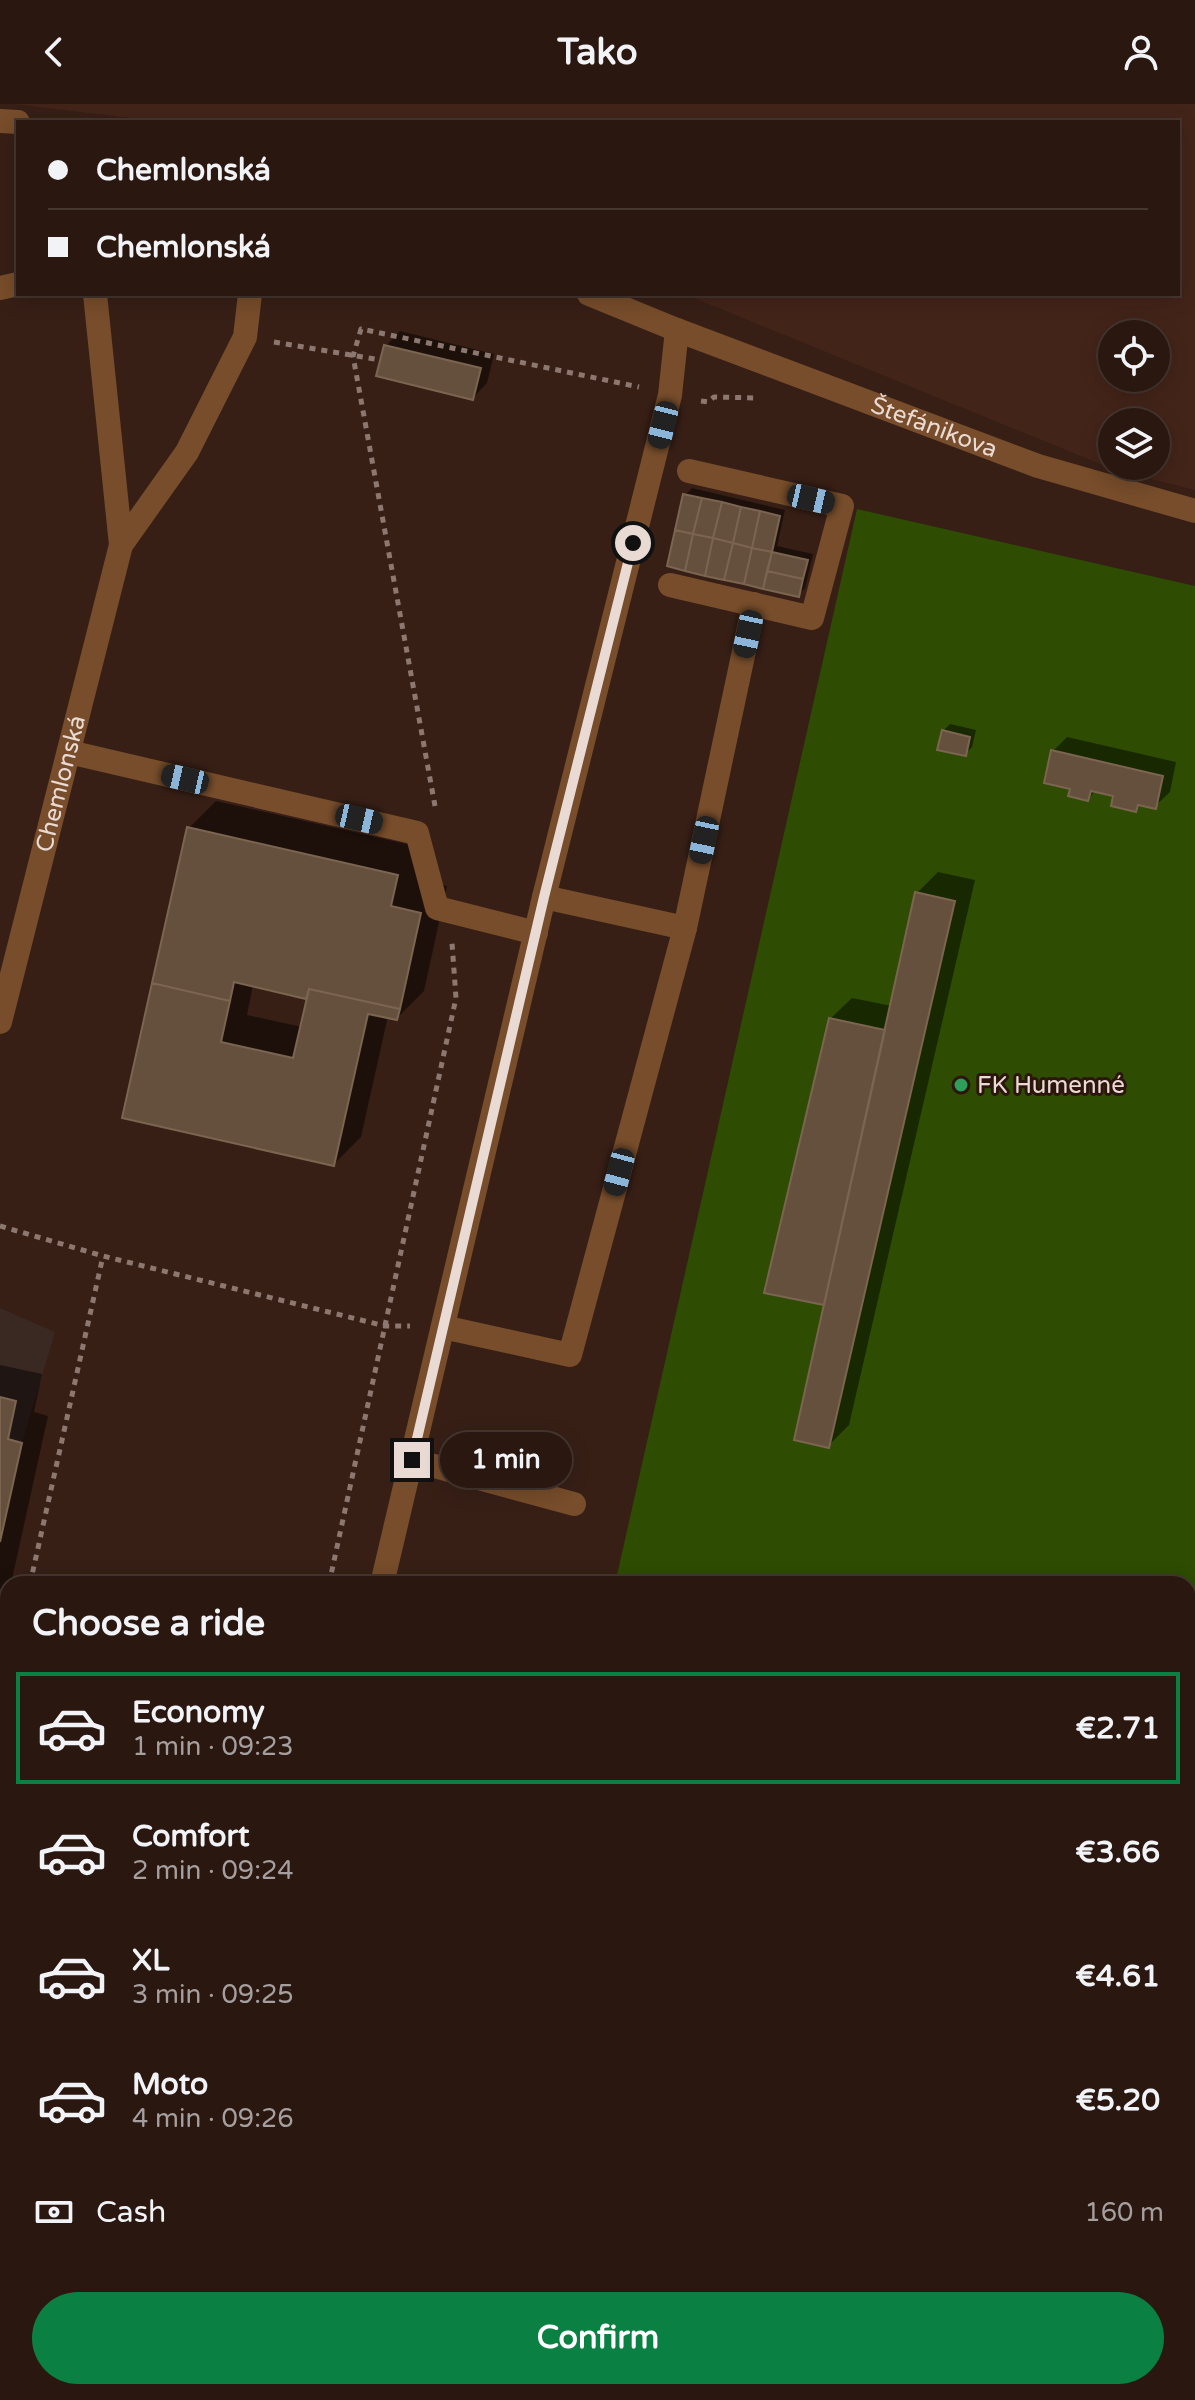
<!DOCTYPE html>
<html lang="en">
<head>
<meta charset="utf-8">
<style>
  body { margin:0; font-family:"Varela Round",sans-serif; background:#35241e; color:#f1f3f6; height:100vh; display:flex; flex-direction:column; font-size:30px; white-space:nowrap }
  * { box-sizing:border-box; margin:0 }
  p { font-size:26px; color:#a59f9f }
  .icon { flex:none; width:44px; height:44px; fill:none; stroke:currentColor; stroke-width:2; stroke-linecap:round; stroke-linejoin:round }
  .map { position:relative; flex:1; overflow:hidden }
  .panel { position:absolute; left:0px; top:1472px; width:1196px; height:824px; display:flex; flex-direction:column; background:#291710; border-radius:24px 24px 0 0; box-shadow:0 4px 20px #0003,0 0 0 2px #453630 }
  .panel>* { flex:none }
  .hud { position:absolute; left:16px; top:16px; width:1164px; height:176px; border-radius:0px; box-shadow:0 4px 20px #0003,0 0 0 2px #453630; display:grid; align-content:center; height:176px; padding:0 32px; background:#291710 }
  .fabs { position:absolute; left:1098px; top:216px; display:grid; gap:16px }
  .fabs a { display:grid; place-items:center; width:72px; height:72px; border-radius:50%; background:#291710; box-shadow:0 4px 20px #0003,0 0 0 2px #453630; font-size:40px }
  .end { position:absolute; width:36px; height:36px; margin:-18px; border:10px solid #eadad4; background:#111; box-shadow:0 0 0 4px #111 }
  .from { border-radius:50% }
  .bubble { position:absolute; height:56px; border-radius:28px; background:#291710; box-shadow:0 4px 20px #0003,0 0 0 2px #453630; font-size:26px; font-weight:700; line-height:56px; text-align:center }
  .car { position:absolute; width:24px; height:48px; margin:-24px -12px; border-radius:10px; box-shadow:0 0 6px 2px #0007; background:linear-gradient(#222 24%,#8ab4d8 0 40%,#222 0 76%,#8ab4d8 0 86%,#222 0) }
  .hud b { display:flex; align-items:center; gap:28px; height:76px; font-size:30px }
  .hud b+b { border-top:2px solid #453630 }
  .hud i { width:20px; height:20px; background:#f1f3f6 }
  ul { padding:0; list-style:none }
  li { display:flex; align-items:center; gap:24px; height:112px; margin:0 16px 12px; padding:0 16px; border:4px solid transparent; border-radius:0px }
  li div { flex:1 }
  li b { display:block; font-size:30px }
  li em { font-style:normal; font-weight:700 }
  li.active { border-color:#0b8043 }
  li>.icon { width:72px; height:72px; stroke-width:1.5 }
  h2 { padding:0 32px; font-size:36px; line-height:96px }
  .pay { display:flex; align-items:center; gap:20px; height:88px; padding:0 32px; font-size:30px }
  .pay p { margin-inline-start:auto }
  .cta { display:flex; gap:16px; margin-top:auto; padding:16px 32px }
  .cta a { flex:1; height:92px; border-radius:48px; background:#0b8043; color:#fff; font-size:32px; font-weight:700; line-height:92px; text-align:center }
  header { display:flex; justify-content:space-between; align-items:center; height:104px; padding:0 32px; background:#291710; font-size:36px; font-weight:700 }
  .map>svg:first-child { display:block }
</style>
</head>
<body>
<header><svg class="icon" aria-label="back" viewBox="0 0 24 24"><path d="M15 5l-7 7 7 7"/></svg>Tako<svg class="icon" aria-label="person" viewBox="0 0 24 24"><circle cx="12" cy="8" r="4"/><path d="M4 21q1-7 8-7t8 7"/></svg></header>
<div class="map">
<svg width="1195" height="2296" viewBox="0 0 1195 2296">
  <rect width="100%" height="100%" fill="#371f16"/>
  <path fill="#432419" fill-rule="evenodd" d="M14,0H1195V386L1115,366L684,190H1178V18H163ZM1112,230H1156V274H1112ZM1112,318H1156V362H1112Z"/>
  <path fill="#3a2822" d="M0,1204L55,1228L22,1339L0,1438Z"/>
  <path fill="#2e4c02" d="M857,405L1195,482V1834L1188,1833V1480H615Z
    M1188,2070L1195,2071V2296H948L950,2288H1188Z"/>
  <path fill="#0007" fill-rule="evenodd" d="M400,227L494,250L487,279L473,294L386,242Z
    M692,384L785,406L777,442L813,450L805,484L798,491L685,391Z
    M950,620L976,626L972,643L965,650L943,627Z
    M1067,633L1176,658L1170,688L1155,702L1142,699L1136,706L1116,691L1096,686L1088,695L1072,683L1053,647Z
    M216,697L424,744L417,775L447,782L424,887L397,914L388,912L361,1033L334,1060L124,1012L189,724ZM253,881L309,893L302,923L247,911Z
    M938,768L975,776L849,1321L828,1342L826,1199L830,915L852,894L892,902L917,789Z
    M0,1261L42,1270L34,1308L48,1312L11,1480H8L0,1527Z
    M0,1529L8,1531V1611L5,1623L0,1628Z
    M0,1780L8,1782V1870L0,1868Z
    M1188,1808L1195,1809V1859L1188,1866Z
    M0,2162L8,2164V2252L0,2250Z
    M76,2288H140L136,2296H73Z
    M320,2288H835L869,2296H318Z"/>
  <path fill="#65503d" stroke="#7b6551" stroke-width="2" d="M384,241L481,264L473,296L376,272Z
    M683,390L702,394L693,430L675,426Z
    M702,394L722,398L713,434L693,430Z
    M722,398L741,403L733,439L713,434Z
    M741,403L760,407L752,444L733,439Z
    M760,407L780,412L772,448L752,444Z
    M675,426L693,430L685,467L667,462Z
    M693,430L713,434L705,472L685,467Z
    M713,434L733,439L724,476L705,472Z
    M733,439L752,444L744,480L724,476Z
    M752,444L772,448L763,485L744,480Z
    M772,448L808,456L803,475L767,467Z
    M767,467L803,475L799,493L763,485Z
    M942,626L970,633L966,652L937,646Z
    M1051,646L1163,672L1156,705L1138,701L1136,708L1111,702L1113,692L1091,687L1088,697L1068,692L1070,685L1044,679Z
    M187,723L398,771L391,802L421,809L400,905L309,885L306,895L234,878L230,897L152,879Z
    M915,788L955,797L829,1344L794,1336Z
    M152,879L230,897L221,938L293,954L309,885L400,905L397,916L368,910L334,1062L122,1014Z
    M829,914L885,926L824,1201L764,1189Z
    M0,1293L16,1297L8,1335L22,1339L0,1438Z
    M0,1813L8,1814V1872L0,1870Z
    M1188,1833L1194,1834L1188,1858Z
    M8,1886V1912L3,1910Z
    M0,2187L8,2189V2254L0,2252Z
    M74,2288H127L124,2296H71Z
    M318,2288H694L729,2296H316Z"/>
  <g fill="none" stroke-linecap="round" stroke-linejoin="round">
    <path stroke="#8c7870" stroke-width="5" stroke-dasharray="6 6" stroke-linecap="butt" d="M274,238L380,256
      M701,297L708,298L714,293L758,294
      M435,702L353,252L361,225L639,283
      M0,1122L103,1152L385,1222H410
      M30,1480L103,1152
      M329,1480L456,894L452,839
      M0,1613L8,1577
      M1188,1934L1195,1936
      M750,2288L752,2296
      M1189,2296L1195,2268"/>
    <g stroke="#774d2b" stroke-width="24">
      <path d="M0,17L18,18"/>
      <path d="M0,184L18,180"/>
      <path id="s1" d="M589,190L677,226L1038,362L1195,407"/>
      <path d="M121,441L187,348L245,233L250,190"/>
      <path d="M670,481L812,514L842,402L689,367"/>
      <path d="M69,648L417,729L437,804L536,829"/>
      <path d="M544,793L685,824L754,500"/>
      <path id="s2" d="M0,918L121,441L95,190"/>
      <path d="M443,1223L570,1251L685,824"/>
      <path d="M412,1356L574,1400"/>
      <path d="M382,1480L544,793L670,291L677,226"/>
      <path d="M0,1730L8,1732"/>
      <path d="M1188,1806L1195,1807"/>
      <path d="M1188,2000L1195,2002"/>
      <path d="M15,2296L19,2288"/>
    </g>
  </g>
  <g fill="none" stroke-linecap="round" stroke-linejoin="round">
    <path stroke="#eadad4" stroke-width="10" d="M412,1356L544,793L633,439"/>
  </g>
  <circle fill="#2e9e5b" stroke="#2c150d" stroke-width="3" cx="961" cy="981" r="8"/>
  <g text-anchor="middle" stroke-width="6" stroke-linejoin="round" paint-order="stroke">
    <g font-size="24" fill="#eadad4" stroke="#2c150d">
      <text dy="8" stroke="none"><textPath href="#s1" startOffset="370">Štefánikova</textPath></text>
      <text dy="8" stroke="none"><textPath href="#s2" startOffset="246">Chemlonská</textPath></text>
    </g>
    <g font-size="24" fill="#eadad4" stroke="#2c150d" text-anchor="start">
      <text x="977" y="989">FK Humenné</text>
    </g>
  </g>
</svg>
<div class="fabs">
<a><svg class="icon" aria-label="locate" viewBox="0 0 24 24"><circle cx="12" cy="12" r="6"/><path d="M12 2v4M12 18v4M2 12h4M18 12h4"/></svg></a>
<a><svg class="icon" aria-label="layers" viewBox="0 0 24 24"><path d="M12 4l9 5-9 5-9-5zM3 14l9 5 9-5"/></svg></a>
</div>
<i class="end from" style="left:633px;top:439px"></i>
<i class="end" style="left:412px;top:1356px"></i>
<div class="bubble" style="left:440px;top:1328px;width:132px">1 min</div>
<i class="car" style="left:663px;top:321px;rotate:194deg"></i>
<i class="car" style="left:811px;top:395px;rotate:103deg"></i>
<i class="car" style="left:748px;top:530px;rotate:192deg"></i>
<i class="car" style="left:185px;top:675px;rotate:283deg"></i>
<i class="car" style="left:359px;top:715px;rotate:103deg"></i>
<i class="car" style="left:704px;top:736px;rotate:192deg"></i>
<i class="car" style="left:619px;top:1068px;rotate:195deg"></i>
<div class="hud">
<b><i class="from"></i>Chemlonská</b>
<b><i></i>Chemlonská</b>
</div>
<section class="panel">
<h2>Choose a ride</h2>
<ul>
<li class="active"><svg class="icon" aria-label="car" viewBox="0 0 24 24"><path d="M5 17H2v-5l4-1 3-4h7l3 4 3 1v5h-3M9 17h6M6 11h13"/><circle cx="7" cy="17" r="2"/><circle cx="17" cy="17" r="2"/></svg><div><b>Economy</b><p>1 min · 09:23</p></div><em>€2.71</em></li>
<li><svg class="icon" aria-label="car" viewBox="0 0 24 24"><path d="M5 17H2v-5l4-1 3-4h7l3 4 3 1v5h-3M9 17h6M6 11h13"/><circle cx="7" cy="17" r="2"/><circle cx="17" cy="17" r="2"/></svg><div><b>Comfort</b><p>2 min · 09:24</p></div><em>€3.66</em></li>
<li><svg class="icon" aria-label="car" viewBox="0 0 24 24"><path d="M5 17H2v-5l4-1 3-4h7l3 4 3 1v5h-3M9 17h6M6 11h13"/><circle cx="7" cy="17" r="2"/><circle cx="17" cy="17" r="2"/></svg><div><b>XL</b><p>3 min · 09:25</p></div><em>€4.61</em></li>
<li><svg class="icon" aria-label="car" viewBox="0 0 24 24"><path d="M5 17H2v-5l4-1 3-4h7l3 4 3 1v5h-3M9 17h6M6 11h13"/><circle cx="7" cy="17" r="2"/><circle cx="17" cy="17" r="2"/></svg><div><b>Moto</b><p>4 min · 09:26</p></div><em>€5.20</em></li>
</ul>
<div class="pay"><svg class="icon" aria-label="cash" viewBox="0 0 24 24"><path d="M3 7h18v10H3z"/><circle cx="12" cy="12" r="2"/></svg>Cash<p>160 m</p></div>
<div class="cta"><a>Confirm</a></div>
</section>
</div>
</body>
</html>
